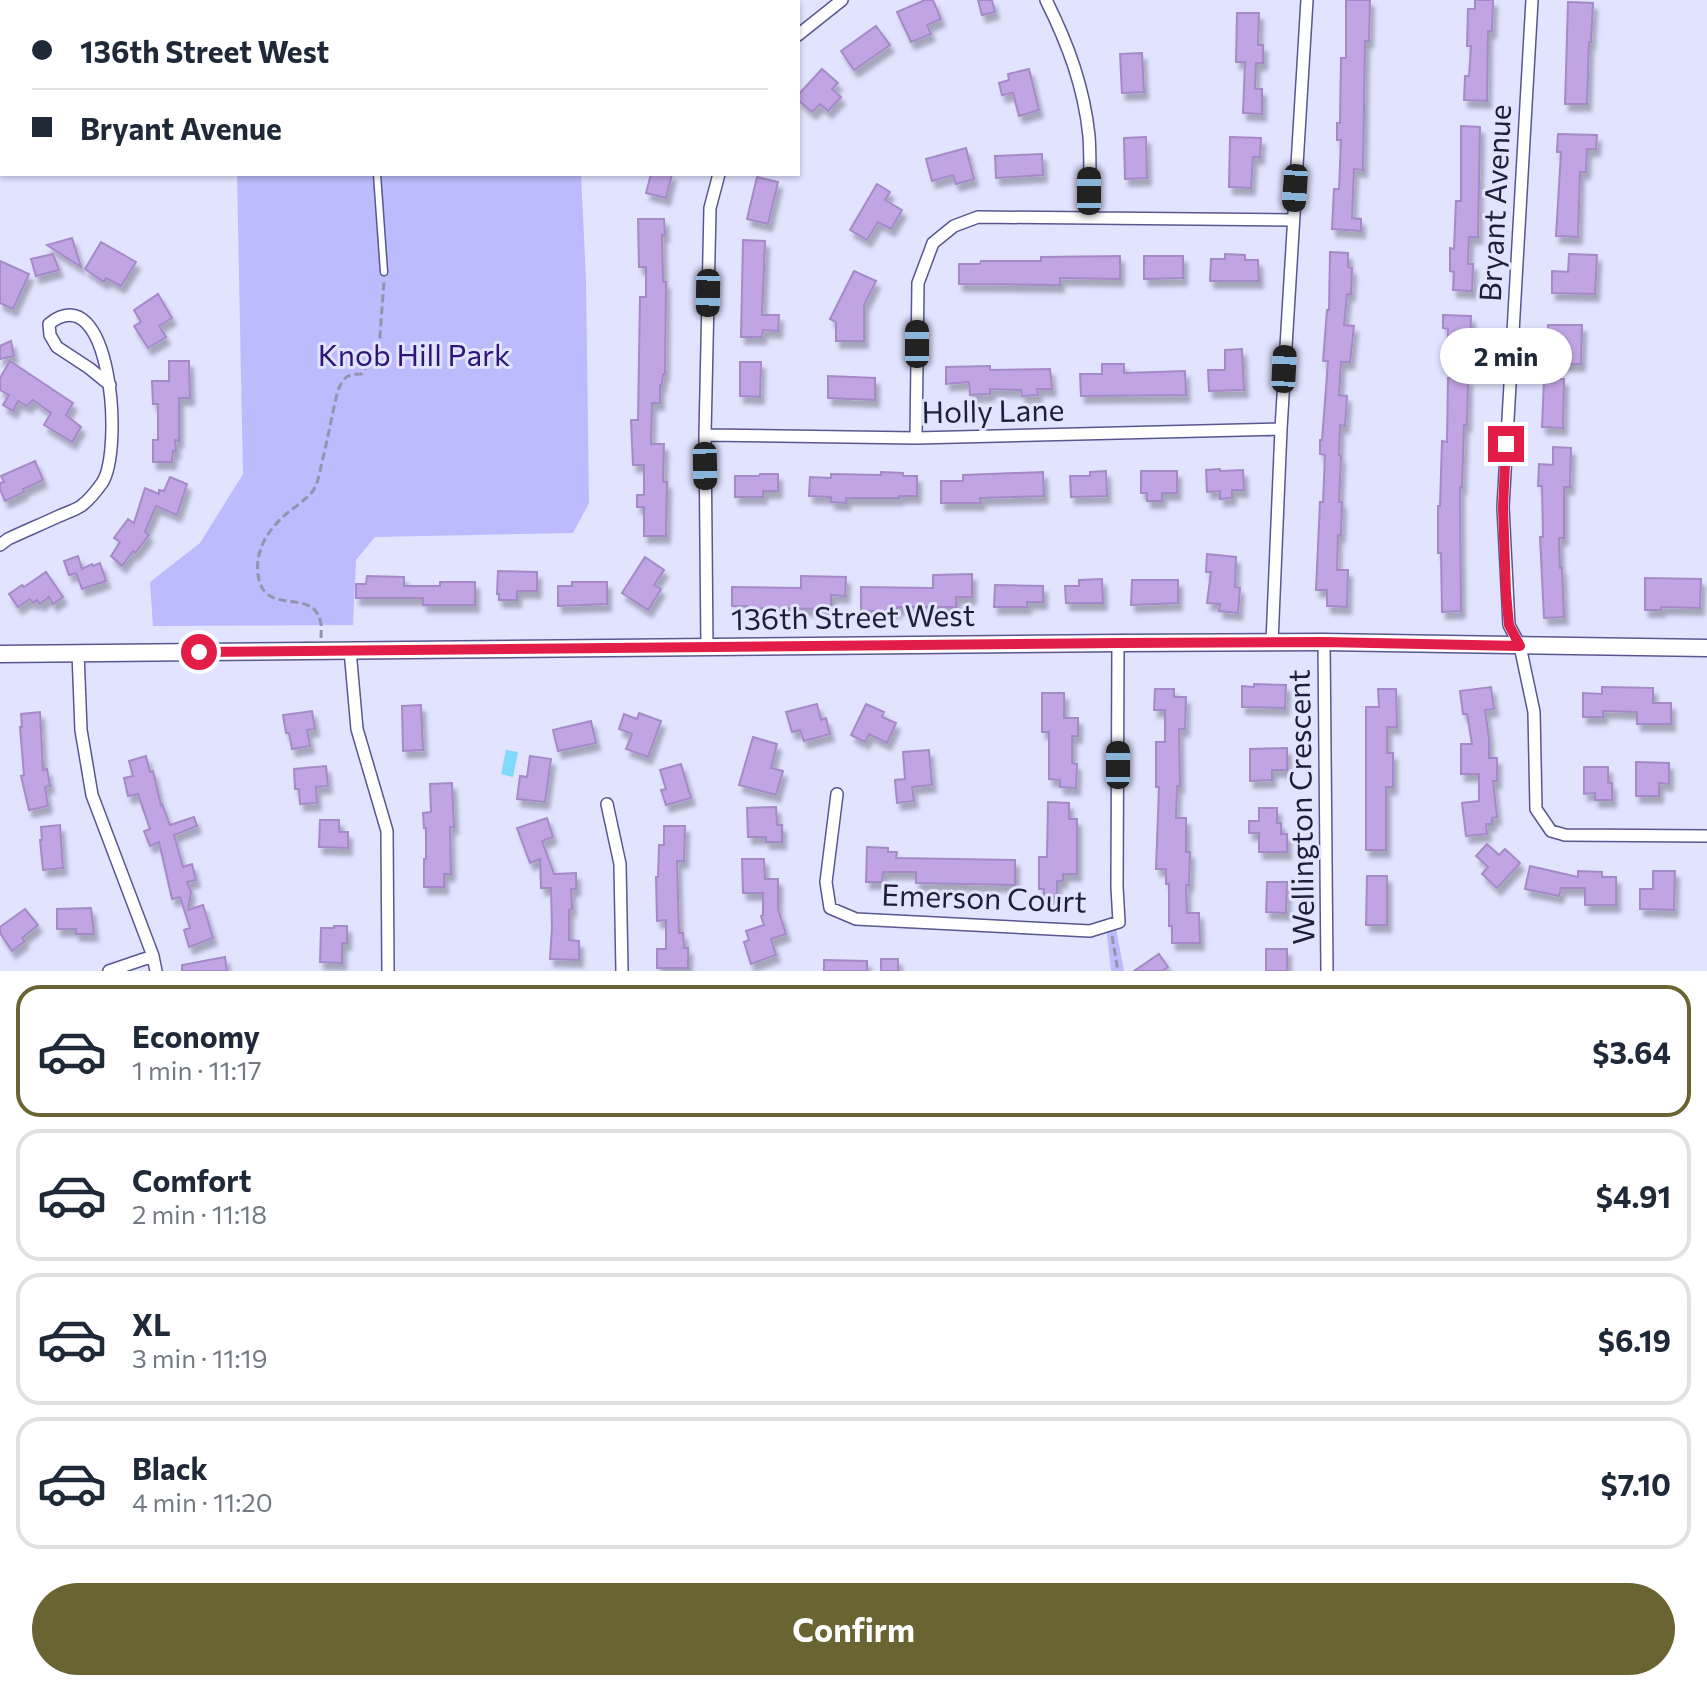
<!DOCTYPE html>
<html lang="en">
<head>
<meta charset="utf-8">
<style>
  body { margin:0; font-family:Commissioner,sans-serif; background:#f6f6f7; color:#1f2937; height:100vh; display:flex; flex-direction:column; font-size:30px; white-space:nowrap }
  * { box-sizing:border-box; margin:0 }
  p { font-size:26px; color:#747a83 }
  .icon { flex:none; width:44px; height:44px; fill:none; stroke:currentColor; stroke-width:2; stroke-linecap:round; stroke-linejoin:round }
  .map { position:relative; height:971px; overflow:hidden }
  .side { display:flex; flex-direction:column; background:#fff; flex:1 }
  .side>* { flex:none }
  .top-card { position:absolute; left:0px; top:0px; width:800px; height:176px; box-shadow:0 2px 6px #0004; display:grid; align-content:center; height:176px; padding:0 32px; background:#fff }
  .end { position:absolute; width:36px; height:36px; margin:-18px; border:10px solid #e11d48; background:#fff; box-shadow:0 0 0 4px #fff }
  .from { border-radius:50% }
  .bubble { position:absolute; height:56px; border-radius:28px; background:#fff; box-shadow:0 2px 6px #0004; font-size:26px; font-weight:700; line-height:56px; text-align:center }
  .car { position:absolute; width:24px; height:48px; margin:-24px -12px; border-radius:10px; box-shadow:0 0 6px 2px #0007; background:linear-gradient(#222 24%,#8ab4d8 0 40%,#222 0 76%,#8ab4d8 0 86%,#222 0) }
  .top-card b { display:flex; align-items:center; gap:28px; height:76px; font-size:30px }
  .top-card b+b { border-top:2px solid #e0e1e3 }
  .top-card i { width:20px; height:20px; background:#1f2937 }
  ul { padding:14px 0 0; list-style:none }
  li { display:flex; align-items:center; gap:24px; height:132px; margin:0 16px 12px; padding:0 16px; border:4px solid #e0e1e3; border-radius:24px }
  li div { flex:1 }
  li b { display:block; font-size:30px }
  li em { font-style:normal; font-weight:700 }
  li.selected { border-color:#696431 }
  li>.icon { width:72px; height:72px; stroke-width:1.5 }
  .primary-button { display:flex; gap:16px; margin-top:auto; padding:16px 32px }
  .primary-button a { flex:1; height:92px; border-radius:48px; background:#696431; color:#fff; font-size:32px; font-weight:700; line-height:92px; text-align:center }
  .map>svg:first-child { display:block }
</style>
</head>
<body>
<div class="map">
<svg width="1707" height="971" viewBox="0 0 1707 971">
  <defs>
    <filter id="shadow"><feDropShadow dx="4" dy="7" stdDeviation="2" flood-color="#0004"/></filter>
  </defs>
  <rect width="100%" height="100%" fill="#e2e3ff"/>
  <path fill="#bbbbfd" d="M237,174H581L586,280L589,503L573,533L375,537L356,560L353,625L153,626L150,582L200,543L243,474Z
    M1115,923L1124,971H1111L1106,926Z"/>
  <path fill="#7ed9fa" d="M506,750L518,752L513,777L501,774Z"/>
  <path fill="#c0a4e3" stroke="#a58ac8" stroke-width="2" filter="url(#shadow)" d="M925,0H933L941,19L927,25L931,34L911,42L897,12Z
    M978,0H992L995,12L982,15Z
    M1346,0H1370L1369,41H1365L1363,170L1354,169L1352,218L1361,219V231L1332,229L1334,189H1339L1341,140H1337V123H1340L1341,58H1346Z
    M1475,0H1493L1492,31H1488L1487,101L1464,100L1465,76H1469L1471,46H1467L1468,9H1475Z
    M1568,2L1593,3L1591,42H1589L1587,104H1565Z
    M1237,13H1259L1258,45H1263V63H1256L1255,89H1262V114L1243,113L1245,62H1236Z
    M876,26L890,45L854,70L841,51Z
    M1142,53L1144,92L1122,93L1120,54Z
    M822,69L838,83L832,89L841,97L828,111L820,104L812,112L798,100V95Z
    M1029,69L1039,110L1019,116L1013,93L1002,95L999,83L1009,80L1008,74Z
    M1461,126L1480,127L1478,237H1469L1468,264H1473L1472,291L1453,290L1454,272L1450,271V248L1454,249L1456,201H1461Z
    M1558,134L1597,135L1596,149H1587L1586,172H1580L1578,237L1556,236L1561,152H1557Z
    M1146,137L1147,178L1125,179L1124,138Z
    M1230,137L1261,138L1260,157H1253L1251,188L1229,187Z
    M966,148L974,179L956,184L953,175L932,181L926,159Z
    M1042,154L1043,175L996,178L995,156Z
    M651,174H672L666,198L646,193Z
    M757,177L778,182L768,224L747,219Z
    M877,184L890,192L885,200L902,210L891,229L878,222L867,240L850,230Z
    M638,219H664L665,235H662L663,282H666L665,374H663L662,385H660V403H652L651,444H664L663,482H667L666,536H644V507H637V495H644V465H633L631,420H638L640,297H646V267H639Z
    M72,238L81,267L47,245Z
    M743,240L765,241L762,315H779L778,331L763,330L762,337H741Z
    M101,242L136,262L121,286L106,278L104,282L85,269Z
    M1330,252L1348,253V267L1352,268L1351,294H1347L1344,325L1354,326L1350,362H1341L1339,395L1347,396L1345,426L1340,425L1339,455L1341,456L1339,502H1342L1341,535H1338L1337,570H1348L1347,607L1327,606V590H1316L1320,502H1323L1325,455L1320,454V440H1322L1328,361H1323L1327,310H1329Z
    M53,254L59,270L36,276L31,259Z
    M1225,254L1245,255V260H1258L1259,281H1210L1211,259H1225Z
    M1569,254L1597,255L1595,294L1552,293V271L1568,272Z
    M1120,256V279L1060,278V285L959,284V264H980L981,261H1041V257Z
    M1144,256H1183V278L1144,279Z
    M0,261L29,274L13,309L0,303Z
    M854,271L876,281L864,305V341H836V322L830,319Z
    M158,294L172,318L159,326L166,337L148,348L134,326L141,322L134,310Z
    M1443,315L1471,316L1470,355L1447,354L1448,329L1443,328Z
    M1548,325H1582L1581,364H1559L1560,346H1547Z
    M11,341L14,356L0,359V346Z
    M1242,349L1244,390L1209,391L1208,370H1225V350Z
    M10,361L73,403L66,415L81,427L72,442L44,425L51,413L33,400L27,406L18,401L13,411L3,405L9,395L0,390V378Z
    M169,361H189L190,398H179V441L175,440L176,451H173L172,462H153V440H158V404H153L152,381H169Z
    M740,362H761L760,397L740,396Z
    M1102,364H1124V373L1185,371L1186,395L1081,396L1080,374H1102Z
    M990,366V370L1050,369L1052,389H1037L1038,395L1022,396L1021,390L990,389V394L970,395L969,382L946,384V367Z
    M828,376L875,378V400L828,398Z
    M1448,378L1468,379L1467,425H1464L1462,487H1460L1461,611L1442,612L1441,553H1438V506H1440L1442,441L1447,442Z
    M1544,379H1564L1563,428L1542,427Z
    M1553,447L1571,448L1570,487H1564V538H1559L1560,568H1562L1564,617L1544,618L1540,537H1543L1542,486H1538L1539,464L1553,465Z
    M35,461L43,480L23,489L24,492L5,501L0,489V483L4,482L1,476Z
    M1220,469V471L1243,470L1244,490H1232V498L1220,499V491L1207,492L1206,470Z
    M1106,471L1107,496L1071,497L1070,476H1090V472Z
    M1141,471H1177V493H1162V501H1147V493H1141Z
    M881,472L903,473V476H917V496H899V498H846V503L831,502V497L809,496L810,477L831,478V474L881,475Z
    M1043,472L1044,496L980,498L981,503H941V481H963V475Z
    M760,474H778V491H763V497H735V476H759Z
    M170,477L187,484L177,515L156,506L145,532L149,535L135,553L133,551L122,566L111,556L120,542L114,538L128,519L134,523L145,488L159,494V490L164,491Z
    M1207,554L1236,557L1235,587L1240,588L1238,613L1219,611L1220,604L1207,603L1211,572H1206Z
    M78,556L82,569L92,564L93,566L100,563L106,581L82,589L76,573L69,575L64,561Z
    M645,557L664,570L654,585L661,589L648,610L622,593Z
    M498,571L537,572V591H517V600H499V594H497Z
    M46,572L63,597L53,604L49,597L40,604L37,600L33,603L30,599L18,607L9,594L22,585L24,587Z
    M972,574V597H956V607H897V611H861V587L933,588V575Z
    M367,576L404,577V586H440V582H475V605H423V598H356V584H366Z
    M801,576L846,577L845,596L831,595V609L748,608V606H732V587L801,588Z
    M1645,578L1701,579L1700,608L1661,607V610H1645Z
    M1102,579L1103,603H1066L1065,586H1079V580Z
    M1132,580H1178V603L1131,605Z
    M572,582H607V604L558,606V586H572Z
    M995,585L1043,586V602H1027V607H994Z
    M1254,684L1286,685L1285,708L1242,707V686L1254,687Z
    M1491,687L1494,709L1485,710L1489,738V758H1497V781H1493L1497,817L1492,818V824H1486L1487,834L1466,836L1462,803L1479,801V774H1461V744H1472L1467,714H1463L1460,691Z
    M1602,687L1653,688V703H1671V724H1637V712L1603,711V717H1583V693L1602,694Z
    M1155,689H1174V697H1186L1185,729H1179L1180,786H1177L1176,818H1186V852H1190L1189,885H1186L1187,913H1199L1200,943H1172V926H1169V884H1166V869H1156L1159,787H1156V742H1165V710H1154Z
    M1378,689H1396L1397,727H1387V753H1393V787H1386V850H1366V707H1379Z
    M1042,693H1064V718H1078V736H1072V763L1077,764L1076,788L1060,787V780L1049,779V732H1042Z
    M817,704L821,720L826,718L830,734L804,741L800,730L792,732L786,712Z
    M866,704L884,712L882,717L896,723L887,743L869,734L865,742L851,735Z
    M421,705L423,750L403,751L402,706Z
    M312,711L315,729L307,730L310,746L292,749L289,733H286L283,715Z
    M40,712L43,770L47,769L50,786L45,787L48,806L29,810L21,776L24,775L20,727H22L21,714Z
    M639,713L661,721L648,757L626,749L632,734L619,729L624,714L637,719Z
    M591,721L596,743L558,751L553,730Z
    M753,737L777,744L771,768L783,771L776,795L739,785Z
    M1287,748V770H1272V780L1250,781V749Z
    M929,750L932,785L912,787L914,801L897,803L895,780L905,779L903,752Z
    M146,756L150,772L153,771L161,805L162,804L170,825L194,817L197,826L174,835L183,867L192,864L196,880L187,882L191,892L188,910L203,905L213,938L189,947L184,930L190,928L180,897L172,899L159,842L150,846L144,831L150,829L138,794L128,796L124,778L133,776L129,761Z
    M530,756L551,759L545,802L517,799L520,776L527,777Z
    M1636,762L1669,763V784L1659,783V796H1636Z
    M681,764L691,798L666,805L661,790L666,789L660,770Z
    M326,766L328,786L316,787L317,803L300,804L299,789H295L294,769Z
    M1584,767H1608V783H1612V800H1595V793L1584,794Z
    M452,783L454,827H450L451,874H444V887H424V859H426V828H424L423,813L431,812L430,784Z
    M1048,802L1069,803V819H1077V874H1063V881H1057V897H1044V889H1039V857H1047Z
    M776,807L777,825H782V842H766V837H748L747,808Z
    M1259,808H1277V823H1281V834H1287V852H1259V833H1249V821H1259Z
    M547,818L553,837L542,841L554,874L576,873V889H571L572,909L569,910V940L579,941V960L550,959L552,928L551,888H541L540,859L530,863L517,828Z
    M320,820H339V832H348V848L319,847Z
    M60,825L63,868L43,870L40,840H42L41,827Z
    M664,826H685L684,861H677L679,933H683L684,948H688V968H657V949H666V920L657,921L656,877H658L659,845H664Z
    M1487,844L1499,855L1505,849L1520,863L1497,888L1482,874L1488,867L1476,856Z
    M867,847L888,848V852H897L896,858L1015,860V885L916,883V872H883L882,882H866Z
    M742,859H764L765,879H778V909L786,934L771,939L776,955L751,964L744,942L749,940L746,931L764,925L761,916L763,915V893H743Z
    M1530,866L1578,877V871L1602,872V877H1616V905H1585V888H1561L1559,896L1525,889Z
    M1653,871H1675L1674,910L1640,909V889H1653Z
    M1367,876H1387V925H1366Z
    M1267,882H1287L1286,913L1266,912Z
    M91,908L94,934H76V929H57V909Z
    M25,909L38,925L22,938L25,941L12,951L0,933V927Z
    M334,926H347V943H342V963L320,962L321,928H334Z
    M1266,949H1287V971H1266Z
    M1159,954L1168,967L1162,971H1134Z
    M225,957L227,971H182V965Z
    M881,959H898V971H881Z
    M824,960L867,961V971H824Z"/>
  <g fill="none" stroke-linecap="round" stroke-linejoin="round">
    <g stroke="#595691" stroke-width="9">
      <path id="lane" d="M369,2L371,0
        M377,174L384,272"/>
    </g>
    <g stroke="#595691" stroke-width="14">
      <path id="street" d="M115,0V2
        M602,0L607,2
        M1046,0C1068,44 1084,87 1089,136C1091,163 1089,191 1090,217
        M1532,0L1503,507L1509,625L1520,646L1534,712L1536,809L1551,831L1565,835L1707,836
        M798,35L842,0
        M705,435L916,438L1281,429
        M916,438L918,283L933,243L954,226L978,217L1293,220
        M0,545L8,539C25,531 42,524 59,516C66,513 75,510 81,506C88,501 97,490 102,483C124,450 111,274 49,324L50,335L57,347L89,368L110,385
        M1324,642L1327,971
        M1272,643L1281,429L1307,0
        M707,648L705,435L710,208L719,174
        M350,650L357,729L387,831L388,971
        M78,653L81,730L92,795L153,956L156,971
        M837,794L826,882L830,908L856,919L1090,931L1119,922L1117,887L1118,643
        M607,804L620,864L622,971
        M109,971L153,956"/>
    </g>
    <g stroke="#595691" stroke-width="19">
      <path id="secondary" d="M0,654L1118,643L1324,642L1707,648"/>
    </g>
    <path stroke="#9393ae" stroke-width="3" stroke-dasharray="8 4" stroke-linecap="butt" d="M321,638C321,633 322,626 320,620C312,587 263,618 258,574C255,550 268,530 285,515C294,507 305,501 313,491C318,483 320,471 322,462C328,438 332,414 338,390C344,377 347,374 361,374L379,349L384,281
      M1112,936L1118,971"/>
    <use href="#lane" stroke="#fff" stroke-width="6"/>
    <use href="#street" stroke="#fff" stroke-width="11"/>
    <use href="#secondary" stroke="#fff" stroke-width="16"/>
  </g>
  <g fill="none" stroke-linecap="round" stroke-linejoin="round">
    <path stroke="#e11d48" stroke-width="10" d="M199,652L1118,643L1324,642L1520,646L1509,625L1506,593L1503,507L1506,444"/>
  </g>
  <g text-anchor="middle" stroke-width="6" stroke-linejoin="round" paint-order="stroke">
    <g font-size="30" fill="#1f1e37" stroke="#e2e3ff">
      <text transform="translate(1496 203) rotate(-87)" y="10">Bryant Avenue</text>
      <text transform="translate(993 412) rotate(-1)" y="10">Holly Lane</text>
      <text transform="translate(853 618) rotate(-1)" y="10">136th Street West</text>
      <text transform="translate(1302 807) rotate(-91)" y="10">Wellington Crescent</text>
      <text transform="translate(984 899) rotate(2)" y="10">Emerson Court</text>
    </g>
    <g font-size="30" fill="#2e157a" stroke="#e2e3ff">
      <text x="414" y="366">Knob Hill Park</text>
    </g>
  </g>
</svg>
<i class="end from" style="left:199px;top:652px"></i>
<i class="end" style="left:1506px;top:444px"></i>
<div class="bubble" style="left:1440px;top:328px;width:132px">2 min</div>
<i class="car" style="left:1295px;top:188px;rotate:184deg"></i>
<i class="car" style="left:1089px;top:191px;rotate:0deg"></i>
<i class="car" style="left:708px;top:293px;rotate:181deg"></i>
<i class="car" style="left:917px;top:344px;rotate:0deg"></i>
<i class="car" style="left:1284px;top:369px;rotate:3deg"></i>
<i class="car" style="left:705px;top:466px;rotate:179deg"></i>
<i class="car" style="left:1118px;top:765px;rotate:0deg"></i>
<div class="top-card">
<b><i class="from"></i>136th Street West</b>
<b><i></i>Bryant Avenue</b>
</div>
</div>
<section class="side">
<ul>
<li class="selected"><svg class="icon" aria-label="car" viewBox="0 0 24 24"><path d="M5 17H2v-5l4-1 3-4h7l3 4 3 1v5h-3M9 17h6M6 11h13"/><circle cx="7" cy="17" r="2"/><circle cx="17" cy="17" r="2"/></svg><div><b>Economy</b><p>1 min · 11:17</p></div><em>$3.64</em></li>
<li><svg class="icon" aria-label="car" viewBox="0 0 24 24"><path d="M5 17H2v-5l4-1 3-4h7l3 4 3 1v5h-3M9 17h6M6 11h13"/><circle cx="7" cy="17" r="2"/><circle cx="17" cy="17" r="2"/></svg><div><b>Comfort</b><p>2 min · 11:18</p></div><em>$4.91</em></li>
<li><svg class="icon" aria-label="car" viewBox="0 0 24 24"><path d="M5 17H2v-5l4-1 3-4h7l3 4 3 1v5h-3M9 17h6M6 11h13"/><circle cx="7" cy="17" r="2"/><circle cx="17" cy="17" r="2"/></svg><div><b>XL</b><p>3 min · 11:19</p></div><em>$6.19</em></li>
<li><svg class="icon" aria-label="car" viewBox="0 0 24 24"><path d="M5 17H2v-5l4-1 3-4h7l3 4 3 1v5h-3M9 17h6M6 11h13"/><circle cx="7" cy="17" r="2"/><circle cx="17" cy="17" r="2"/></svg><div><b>Black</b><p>4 min · 11:20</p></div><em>$7.10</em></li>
</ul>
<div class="primary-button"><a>Confirm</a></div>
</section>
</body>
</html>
